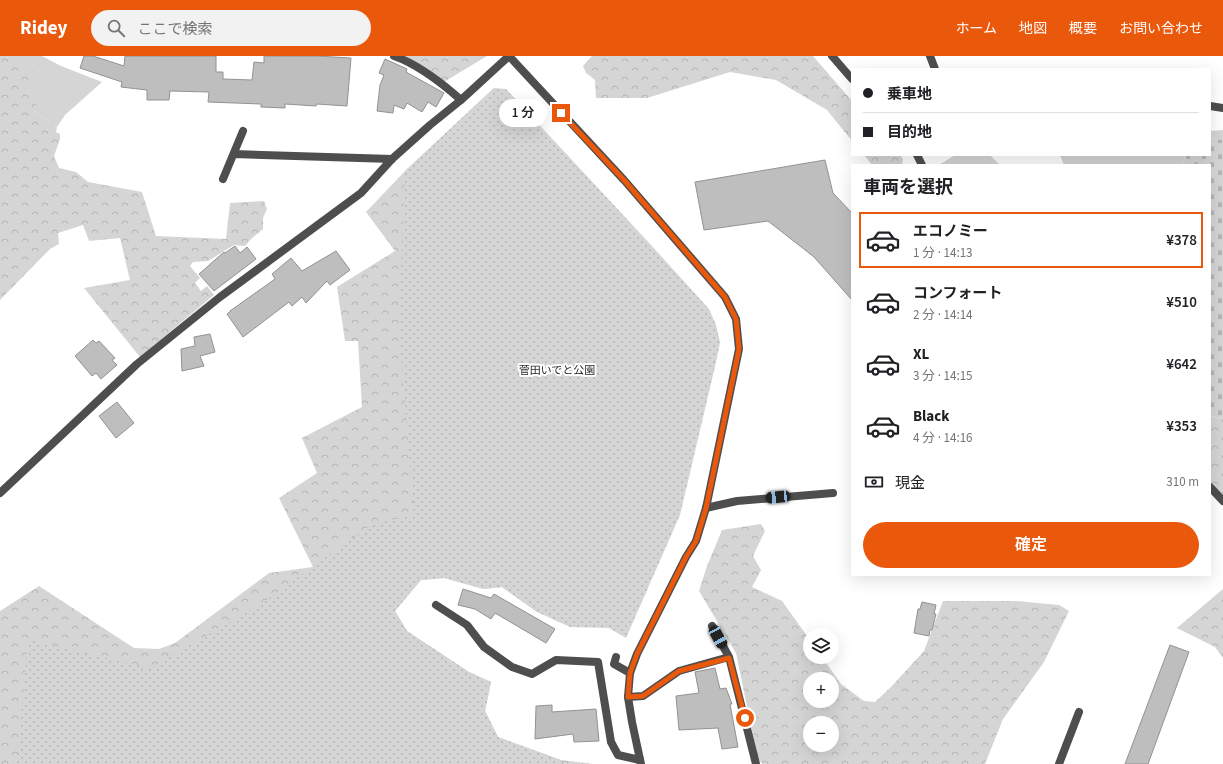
<!DOCTYPE html>
<html lang="ja">
<head>
<meta charset="utf-8">
<style>
  body { margin:0; font-family:"Source Sans 3","Noto Sans JP",sans-serif; background:#f2f2f2; color:#202124; height:100vh; display:flex; flex-direction:column; font-size:15px; white-space:nowrap }
  * { box-sizing:border-box; margin:0 }
  p { font-size:13px; color:#757577 }
  .icon { flex:none; width:22px; height:22px; fill:none; stroke:currentColor; stroke-width:2; stroke-linecap:round; stroke-linejoin:round }
  .map { position:relative; flex:1; overflow:hidden }
  .details { position:absolute; left:851px; top:108px; width:360px; height:412px; display:flex; flex-direction:column; background:#fff; border-radius:0px; box-shadow:0 4px 16px #0002 }
  .details>* { flex:none }
  .guide { position:absolute; left:851px; top:12px; width:360px; height:88px; border-radius:0px; box-shadow:0 4px 16px #0002; display:grid; align-content:center; height:88px; padding:0 12px; background:#fff }
  .controls { position:absolute; left:803px; top:572px; display:grid; gap:8px }
  .controls a { display:grid; place-items:center; width:36px; height:36px; border-radius:50%; background:#fff; box-shadow:0 4px 16px #0002; font-size:20px }
  .end { position:absolute; width:18px; height:18px; margin:-9px; border:5px solid #ea580c; background:#fff; box-shadow:0 0 0 2px #fff }
  .from { border-radius:50% }
  .bubble { position:absolute; height:28px; border-radius:14px; background:#fff; box-shadow:0 4px 16px #0002; font-size:13px; font-weight:600; line-height:28px; text-align:center }
  .car { position:absolute; width:12px; height:24px; margin:-12px -6px; border-radius:5px; box-shadow:0 0 3px 1px #0007; background:linear-gradient(#222 24%,#8ab4d8 0 40%,#222 0 76%,#8ab4d8 0 86%,#222 0) }
  .guide b { display:flex; align-items:center; gap:14px; height:38px; font-size:15px }
  .guide b+b { border-top:1px solid #e0e0e0 }
  .guide i { width:10px; height:10px; background:#202124 }
  ul { padding:0; list-style:none }
  li { display:flex; align-items:center; gap:12px; height:56px; margin:0 8px 6px; padding:0 4px; border:2px solid transparent; border-radius:0px }
  li div { flex:1 }
  li b { display:block; font-size:15px }
  li em { font-style:normal; font-weight:600 }
  li.selected { border-color:#ea580c }
  li>.icon { width:36px; height:36px; stroke-width:1.5 }
  h2 { padding:0 12px; font-size:18px; line-height:48px }
  .pay { display:flex; align-items:center; gap:10px; height:44px; padding:0 12px; font-size:15px }
  .pay p { margin-inline-start:auto }
  .button { display:flex; gap:8px; margin-top:auto; padding:8px 12px }
  .button a { flex:1; height:46px; border-radius:24px; background:#ea580c; color:#fff; font-size:16px; font-weight:600; line-height:46px; text-align:center }
  header { display:flex; align-items:center; gap:24px; box-sizing:border-box; height:56px; padding:0 20px; background:#ea580c; color:#fff }
  header strong { font-size:19px }
  nav { display:flex; gap:22px; margin-inline-start:auto; font-size:14px }
  .search { width:280px; height:36px; background:#f2f2f2; display:flex; align-items:center; gap:10px; box-sizing:border-box; padding:0 14px; border-radius:22px; color:#757577; font-size:15px }
  .map>svg:first-child { display:block }
</style>
</head>
<body>
<header>
<strong>Ridey</strong>
<div class="search"><svg class="icon" aria-label="search" viewBox="0 0 24 24"><circle cx="10" cy="10" r="6"/><path d="M15 15l6 6"/></svg>ここで検索</div>
<nav><a>ホーム</a><a>地図</a><a>概要</a><a>お問い合わせ</a></nav>
</header>
<div class="map">
<svg width="1223" height="708" viewBox="0 0 1223 708">
  <defs>
    <pattern id="forest-crowns" width="20" height="18" patternUnits="userSpaceOnUse"><rect width="20" height="18" fill="#d5d5d5"/><path d="M2 6a3 3 0 1 1 6 0M12 15a3 3 0 1 1 6 0" fill="none" stroke="#b5b5b5"/></pattern>
    <pattern id="cemetery-stones" width="16" height="16" patternUnits="userSpaceOnUse"><rect width="16" height="16" fill="#d5d5d5"/><path d="M2 7V4a2 2 0 0 1 4 0v3zM10 15v-3a2 2 0 0 1 4 0v3z" fill="#b5b5b5"/></pattern>
    <pattern id="park-dots" width="8" height="8" patternUnits="userSpaceOnUse"><rect width="8" height="8" fill="#d5d5d5"/><path d="M2 2h.1M6 6h.1" fill="none" stroke="#b5b5b5" stroke-width="1.8" stroke-linecap="round"/></pattern>
  </defs>
  <rect width="100%" height="100%" fill="#fff"/>
  <path fill="#d5d5d5" d="M14,0H42L61,10L102,26L65,59L57,71L33,54L27,35Z
    M1223,74V84L1210,82V75Z
    M955,99H990L1000,109H939Z
    M1060,99H1185L1183,109H1064Z"/>
  <path fill="url(#forest-crowns)" fill-rule="evenodd" d="M0,0H14L39,19L27,35L39,44L33,54L57,71L56,76L60,78V83L54,100L59,112L76,116L88,126L142,136L156,180L226,183L230,147L264,145L267,153L263,162V173L251,183L245,190L234,189L208,205L193,206L190,210L200,222L195,227L201,235L207,230L214,239L140,301L84,232L130,224L120,182L89,185L83,169L58,177L59,188L50,193L0,244Z
    M405,0H487L444,26Z
    M592,0H813L852,45V85L827,54L776,24L730,16L647,42H596L595,24L586,17L583,10Z
    M494,32L537,556L502,531L484,533L444,522L421,524L395,555L407,575L469,616L491,626L485,655L498,681L561,704L593,708H0V555L39,530L134,592L159,593L175,587L269,517L313,511L279,442L317,417L302,382L362,351L358,285H345L337,231L395,195L366,156L405,115Z
    M864,99H900L903,103L902,109H872Z
    M1210,360L1223,362V442L1210,427Z
    M761,468L765,475L753,500L761,514L752,531L782,545L810,584V601H822L841,628L864,645L875,646L890,632L924,595L943,545H1016L1059,549L1069,555L1044,606L1003,663L985,708H763L758,704L736,597L699,535L707,510L722,474ZM810,623H832V645H810ZM810,667H832V689H810Z
    M1223,533V602L1215,591L1177,572Z"/>
  <path fill="url(#cemetery-stones)" d="M1210,82L1223,84V362L1210,360V109H1183L1185,99H1210Z"/>
  <path fill="url(#park-dots)" d="M494,32L506,33L651,189L709,253L716,269L720,286L717,302L680,459L626,582L609,572L570,571L537,556L502,531L484,533L444,522L421,524L395,555L407,575L469,616L491,626L485,655L498,681L561,704L562,708H17L28,584L151,612L264,546L372,468L414,459L399,273L405,115Z"/>
  <path fill="#bebebe" stroke="#929292" d="M84,0H93L124,10L125,0H216V16H223V23L252,24L254,6L264,7V0H316L351,2L347,50L317,48L316,50L285,48V52L261,51V48L208,46L209,36L170,35L169,44H147V34L121,31L122,26L80,12Z
    M385,3L407,13L406,16L444,37L436,51L428,46L422,56L407,47L404,53L394,49L393,57L377,55L380,29L384,19L379,17Z
    M825,104L833,137L852,157V244L814,201L768,165L704,174L695,126Z
    M235,190L240,197L247,191L256,203L214,235L199,218L224,196L225,197Z
    M336,195L350,214L330,229L327,225L306,247L302,241L292,250L289,246L243,281L227,258L231,255H230L275,223L272,218L291,202L302,215Z
    M210,278L215,296L200,300L204,310L182,315L181,293L195,290L194,281Z
    M93,284L96,287L99,285L115,302L112,304L117,309L101,323L96,317L92,320L75,300Z
    M117,346L134,367L116,382L99,360Z
    M463,533L491,542L494,538L555,573L546,587L495,557L491,563L475,553L458,549Z
    M922,546L936,549L934,558H936L932,574H930L929,580L914,577L918,553H920Z
    M1170,589L1189,596L1148,708H1125Z
    M715,612L720,633L726,632L732,648H730L738,691L722,693L718,672L679,674L676,640L699,637L695,616Z
    M552,649V656L596,653L599,685L574,686L573,678L535,683L536,650Z"/>
  <g fill="none" stroke-linecap="round" stroke-linejoin="round">
    <path stroke="#4e4e4e" stroke-width="8" d="M394,0C417,8 443,28 461,44
      M832,0L852,23
      M930,0L935,13
      M1210,50L1223,52
      M234,98L392,103
      M917,99L922,109
      M223,123L243,75
      M1210,431L1223,445
      M0,437L137,308L220,241L361,137L392,103L430,69L461,44L509,0
      M706,452L737,445L833,437
      M436,549L467,569L484,591L512,611L532,618L556,604L598,606L611,686L618,699L640,704
      M712,570L729,601
      M616,601L614,608L630,617
      M628,641L643,640L679,615L729,601L756,708
      M1059,708L1079,656"/>
    <path stroke="#4e4e4e" stroke-width="8" d="M509,0L624,124L725,241L736,263L739,293L706,452L696,485L686,501L637,598L630,617L628,641L632,666L641,708"/>
  </g>
  <g fill="none" stroke-linecap="round" stroke-linejoin="round">
    <path stroke="#ea580c" stroke-width="5" d="M561,57L624,124L725,241L736,263L739,293L706,452L696,485L686,501L637,598L630,617L628,641L643,640L679,615L729,602L745,662"/>
  </g>
  <g text-anchor="middle" stroke-width="4" stroke-linejoin="round" paint-order="stroke">
    <g font-size="11" fill="#2c2c2c" stroke="#fff">
      <text x="557" y="318">菅田いでと公園</text>
    </g>
  </g>
</svg>
<div class="controls">
<a><svg class="icon" aria-label="layers" viewBox="0 0 24 24"><path d="M12 4l9 5-9 5-9-5zM3 14l9 5 9-5"/></svg></a>
<a>+</a>
<a>−</a>
</div>
<i class="end from" style="left:745px;top:662px"></i>
<i class="end" style="left:561px;top:57px"></i>
<div class="bubble" style="left:499px;top:43px;width:48px">1 分</div>
<i class="car" style="left:778px;top:441px;rotate:265deg"></i>
<i class="car" style="left:718px;top:581px;rotate:151deg"></i>
<div class="guide">
<b><i class="from"></i>乗車地</b>
<b><i></i>目的地</b>
</div>
<section class="details">
<h2>車両を選択</h2>
<ul>
<li class="selected"><svg class="icon" aria-label="car" viewBox="0 0 24 24"><path d="M5 17H2v-5l4-1 3-4h7l3 4 3 1v5h-3M9 17h6M6 11h13"/><circle cx="7" cy="17" r="2"/><circle cx="17" cy="17" r="2"/></svg><div><b>エコノミー</b><p>1 分 · 14:13</p></div><em>¥378</em></li>
<li><svg class="icon" aria-label="car" viewBox="0 0 24 24"><path d="M5 17H2v-5l4-1 3-4h7l3 4 3 1v5h-3M9 17h6M6 11h13"/><circle cx="7" cy="17" r="2"/><circle cx="17" cy="17" r="2"/></svg><div><b>コンフォート</b><p>2 分 · 14:14</p></div><em>¥510</em></li>
<li><svg class="icon" aria-label="car" viewBox="0 0 24 24"><path d="M5 17H2v-5l4-1 3-4h7l3 4 3 1v5h-3M9 17h6M6 11h13"/><circle cx="7" cy="17" r="2"/><circle cx="17" cy="17" r="2"/></svg><div><b>XL</b><p>3 分 · 14:15</p></div><em>¥642</em></li>
<li><svg class="icon" aria-label="car" viewBox="0 0 24 24"><path d="M5 17H2v-5l4-1 3-4h7l3 4 3 1v5h-3M9 17h6M6 11h13"/><circle cx="7" cy="17" r="2"/><circle cx="17" cy="17" r="2"/></svg><div><b>Black</b><p>4 分 · 14:16</p></div><em>¥353</em></li>
</ul>
<div class="pay"><svg class="icon" aria-label="cash" viewBox="0 0 24 24"><path d="M3 7h18v10H3z"/><circle cx="12" cy="12" r="2"/></svg>現金<p>310 m</p></div>
<div class="button"><a>確定</a></div>
</section>
</div>
</body>
</html>
